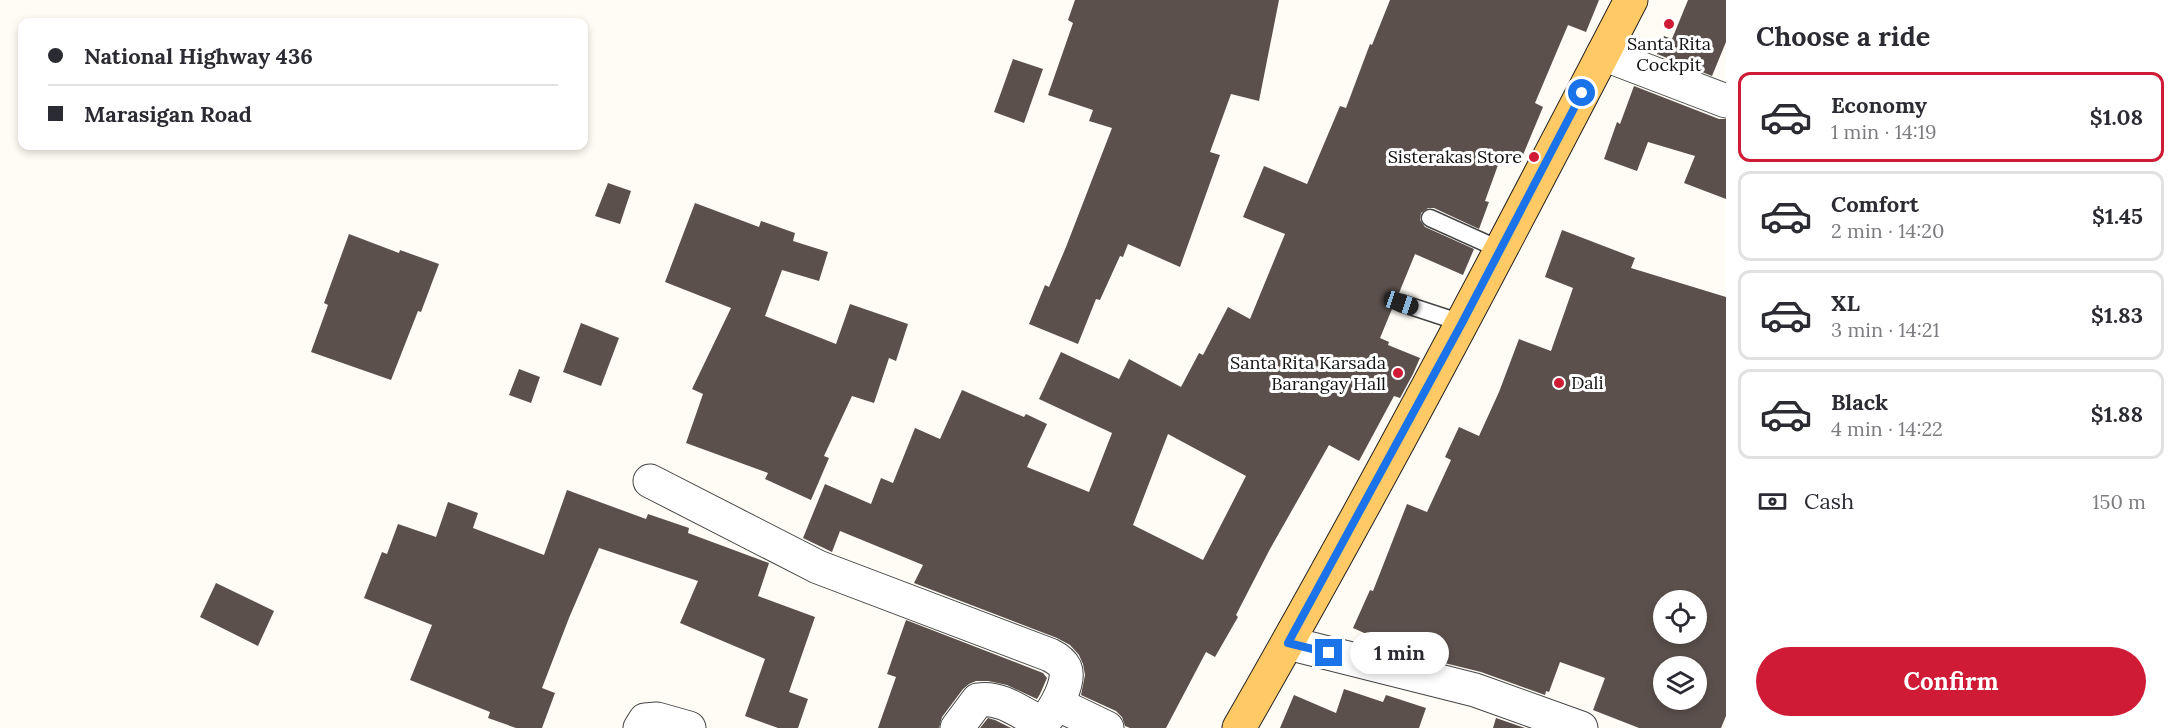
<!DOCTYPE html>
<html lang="en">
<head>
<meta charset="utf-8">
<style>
  body { margin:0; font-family:Lora,serif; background:#f2f2f3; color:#2b2b33; height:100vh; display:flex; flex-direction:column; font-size:22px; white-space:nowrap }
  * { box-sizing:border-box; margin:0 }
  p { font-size:20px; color:#7c7c81 }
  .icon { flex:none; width:33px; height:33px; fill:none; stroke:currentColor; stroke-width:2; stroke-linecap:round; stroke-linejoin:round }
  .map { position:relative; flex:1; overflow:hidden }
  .sheet { display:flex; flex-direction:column; background:#fff; width:450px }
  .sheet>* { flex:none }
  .hud { position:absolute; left:18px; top:18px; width:570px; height:132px; border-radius:12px; box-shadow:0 3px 9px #0003; display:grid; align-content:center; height:132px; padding:0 30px; background:#fff }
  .fabs { position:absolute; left:1653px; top:590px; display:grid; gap:12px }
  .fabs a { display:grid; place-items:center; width:54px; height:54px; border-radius:50%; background:#fff; box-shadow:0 3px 9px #0003; font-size:30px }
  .end { position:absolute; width:27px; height:27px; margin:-14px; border:8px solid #1a73e8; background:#fff; box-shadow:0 0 0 3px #fff }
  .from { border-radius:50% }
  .bubble { position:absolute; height:42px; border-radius:21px; background:#fff; box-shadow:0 3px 9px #0003; font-size:20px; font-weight:700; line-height:42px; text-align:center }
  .car { position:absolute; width:18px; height:36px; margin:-18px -9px; border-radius:8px; box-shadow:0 0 4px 2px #0007; background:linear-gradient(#222 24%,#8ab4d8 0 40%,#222 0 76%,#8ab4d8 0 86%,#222 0) }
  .hud b { display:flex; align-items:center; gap:21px; height:57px; font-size:22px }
  .hud b+b { border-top:2px solid #e1e1e2 }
  .hud i { width:15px; height:15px; background:#2b2b33 }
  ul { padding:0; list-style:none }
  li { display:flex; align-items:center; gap:18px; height:90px; margin:0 12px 9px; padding:0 18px; border:3px solid #e1e1e2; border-radius:12px }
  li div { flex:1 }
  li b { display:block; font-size:22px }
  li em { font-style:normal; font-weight:700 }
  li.active { border-color:#cf1b36 }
  li>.icon { width:54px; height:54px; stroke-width:1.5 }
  h2 { padding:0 30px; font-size:27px; line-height:72px }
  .pay { display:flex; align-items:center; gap:15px; height:66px; padding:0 30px; font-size:22px }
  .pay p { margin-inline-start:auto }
  .action { display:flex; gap:12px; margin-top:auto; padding:12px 30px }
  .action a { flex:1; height:69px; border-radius:36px; background:#cf1b36; color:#fff; font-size:24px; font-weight:700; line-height:69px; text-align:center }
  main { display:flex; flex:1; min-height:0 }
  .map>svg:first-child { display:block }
</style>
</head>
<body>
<main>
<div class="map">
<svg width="1726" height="728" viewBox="0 0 1726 728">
  <rect width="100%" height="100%" fill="#fffcf5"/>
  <path fill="#5b504c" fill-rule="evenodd" d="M1075,0H1279L1259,101L1231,94L1210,152L1220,155L1180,267L1128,244L1123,257L1120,256L1100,300L1096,299L1078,344L1029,324L1045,285L1049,287L1066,247L1112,128L1089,121L1093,110L1048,95L1073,23L1068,20Z
    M1390,0H1599L1586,32L1568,25L1535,103L1543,107L1520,162L1502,154L1485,201L1489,202L1479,229L1434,208H1428L1421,213L1420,220L1425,227L1474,249L1463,275L1415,254L1399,293L1391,299L1392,309L1380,338L1389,342L1388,345L1420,358L1413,374L1400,398L1394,396L1359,461L1329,445L1270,549L1236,615L1238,617L1215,657L1206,652L1166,728H1130L1125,726L1122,717L1116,711L1081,695L1085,675L1083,664L1079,655L1070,645L1057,638L914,583L923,565L840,531L832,552L803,538L825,484L871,504L881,478L893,483L915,428L940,439L962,390L1024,417L1026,414L1047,424L1027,467L1089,492L1112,433L1039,399L1061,352L1119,379L1129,359L1181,387L1199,353L1203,355L1228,307L1250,319L1285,234L1243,217L1264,166L1307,184L1340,106L1346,108L1370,44L1372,45ZM1168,434L1246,476L1203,560L1133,525Z
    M1688,0H1726V42L1712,76L1657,54L1664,36L1672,39Z
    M1013,59L1043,69L1024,123L994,112Z
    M1634,86L1719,119H1726V199L1684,183L1695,156L1648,142L1637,171L1604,159L1617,122L1620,124Z
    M608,183L631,191L620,224L595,216Z
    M695,203L759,227L761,221L795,233L793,241L828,252L819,281L782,270L765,316L836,344L850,304L908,324L896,361L889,358L874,403L852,396L824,456L829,458L811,500L765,479L768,473L686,443L703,394L692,389L731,308L665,282Z
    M1562,230L1635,258L1631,268L1726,297V716L1721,728H1639L1593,710L1605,678L1560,662L1549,692L1546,691L1545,695L1481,672L1416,656L1353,628L1370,590L1373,591L1407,504L1427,512L1451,460L1445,457L1459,427L1479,436L1499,392L1519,339L1551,351L1573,288L1545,277ZM1664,600H1696V633H1664ZM1664,666H1696V699H1664Z
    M349,234L399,253L400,250L439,264L421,312L418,311L391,380L311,352L328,305L324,303Z
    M581,323L619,338L601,386L563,372Z
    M519,369L540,377L531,403L509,395Z
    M567,490L646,519L648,514L689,528L688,533L769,563L758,596L815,617L789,692L808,699L798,728H778L745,716L765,659L680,623L698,581L599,548L569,618L542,688L555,693L542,728H516L488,718L490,712L410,680L432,625L364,598L382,552L387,554L398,524L436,537L448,502L478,513L473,528L544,555Z
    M216,583L274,611L258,646L200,617Z
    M906,620L1043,673L1047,678L1040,694L1037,699L1007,685L988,681H976L969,684L963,689L942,717L939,728H878L896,677L887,674Z
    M1344,689L1383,702L1386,695L1426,708L1419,728H1280L1294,695L1336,713Z
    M988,718L995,720L1011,728H980Z
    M1496,718L1525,728H1493Z"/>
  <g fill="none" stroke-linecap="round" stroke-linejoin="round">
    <g stroke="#444" stroke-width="19">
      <path id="service" d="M1430,218L1501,250
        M1401,303L1462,323"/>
    </g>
    <g stroke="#444" stroke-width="35">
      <path id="minor" d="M1603,54L1726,101
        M650,481L818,567L1050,655C1056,658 1062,662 1065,668C1071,682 1054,711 1044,721L1039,722C1020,712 999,696 978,700L957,728
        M1288,643L1475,690L1581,728
        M1057,704L1107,728
        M640,728L645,720L657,719L689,728"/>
    </g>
    <g stroke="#222" stroke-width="35">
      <path id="primary" d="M1239,728C1376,489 1504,245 1631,0"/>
    </g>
    <use href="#service" stroke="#fff" stroke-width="16"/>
    <use href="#minor" stroke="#fff" stroke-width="33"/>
    <use href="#primary" stroke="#ffca65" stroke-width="33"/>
  </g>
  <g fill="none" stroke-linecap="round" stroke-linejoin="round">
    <path stroke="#1a73e8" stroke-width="8" d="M1329,653L1288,643L1462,323L1582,93"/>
  </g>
  <g fill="#cf1b36" stroke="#fff" stroke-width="2">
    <circle cx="1669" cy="24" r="6"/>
    <circle cx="1534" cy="157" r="6"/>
    <circle cx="1398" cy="373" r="6"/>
    <circle cx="1559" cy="383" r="6"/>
  </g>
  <g text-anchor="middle" stroke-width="6" stroke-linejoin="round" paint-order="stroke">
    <g font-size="18" fill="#111" stroke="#fff" text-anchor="end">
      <text x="1669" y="50" text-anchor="middle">Santa Rita<tspan x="1669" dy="21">Cockpit</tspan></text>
      <text x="1522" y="163">Sisterakas Store</text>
      <text x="1386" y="369">Santa Rita Karsada<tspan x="1386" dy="21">Barangay Hall</tspan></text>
      <text x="1571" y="389" text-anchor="start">Dali</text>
    </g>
  </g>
</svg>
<div class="fabs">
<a><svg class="icon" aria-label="locate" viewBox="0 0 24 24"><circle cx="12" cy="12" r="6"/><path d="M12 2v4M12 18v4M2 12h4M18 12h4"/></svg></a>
<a><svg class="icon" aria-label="layers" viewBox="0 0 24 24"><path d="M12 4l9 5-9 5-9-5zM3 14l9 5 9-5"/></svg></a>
</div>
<i class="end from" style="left:1582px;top:93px"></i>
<i class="end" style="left:1329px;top:653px"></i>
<div class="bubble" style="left:1350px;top:632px;width:99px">1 min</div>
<i class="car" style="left:1401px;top:303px;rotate:109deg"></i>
<div class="hud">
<b><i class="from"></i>National Highway 436</b>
<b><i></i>Marasigan Road</b>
</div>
</div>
<section class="sheet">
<h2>Choose a ride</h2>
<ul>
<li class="active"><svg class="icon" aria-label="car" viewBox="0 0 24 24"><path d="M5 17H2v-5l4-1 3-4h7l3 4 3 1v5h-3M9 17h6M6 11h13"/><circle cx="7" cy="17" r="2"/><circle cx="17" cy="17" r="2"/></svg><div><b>Economy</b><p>1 min · 14:19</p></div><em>$1.08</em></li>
<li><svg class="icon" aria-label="car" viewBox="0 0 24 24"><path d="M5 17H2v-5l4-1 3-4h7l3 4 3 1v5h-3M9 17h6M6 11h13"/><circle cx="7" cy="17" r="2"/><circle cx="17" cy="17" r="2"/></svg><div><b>Comfort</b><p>2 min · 14:20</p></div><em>$1.45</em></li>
<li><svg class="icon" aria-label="car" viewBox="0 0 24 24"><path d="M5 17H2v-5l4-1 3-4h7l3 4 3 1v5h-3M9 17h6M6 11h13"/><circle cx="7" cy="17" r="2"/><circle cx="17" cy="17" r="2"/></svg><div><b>XL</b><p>3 min · 14:21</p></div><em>$1.83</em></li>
<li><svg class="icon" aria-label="car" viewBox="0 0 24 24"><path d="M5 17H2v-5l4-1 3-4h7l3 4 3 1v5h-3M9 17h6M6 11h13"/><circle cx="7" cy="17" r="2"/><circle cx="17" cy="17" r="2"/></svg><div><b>Black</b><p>4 min · 14:22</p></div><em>$1.88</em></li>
</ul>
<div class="pay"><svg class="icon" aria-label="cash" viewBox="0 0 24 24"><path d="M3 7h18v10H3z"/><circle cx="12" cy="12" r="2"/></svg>Cash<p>150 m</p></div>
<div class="action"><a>Confirm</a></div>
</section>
</main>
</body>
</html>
